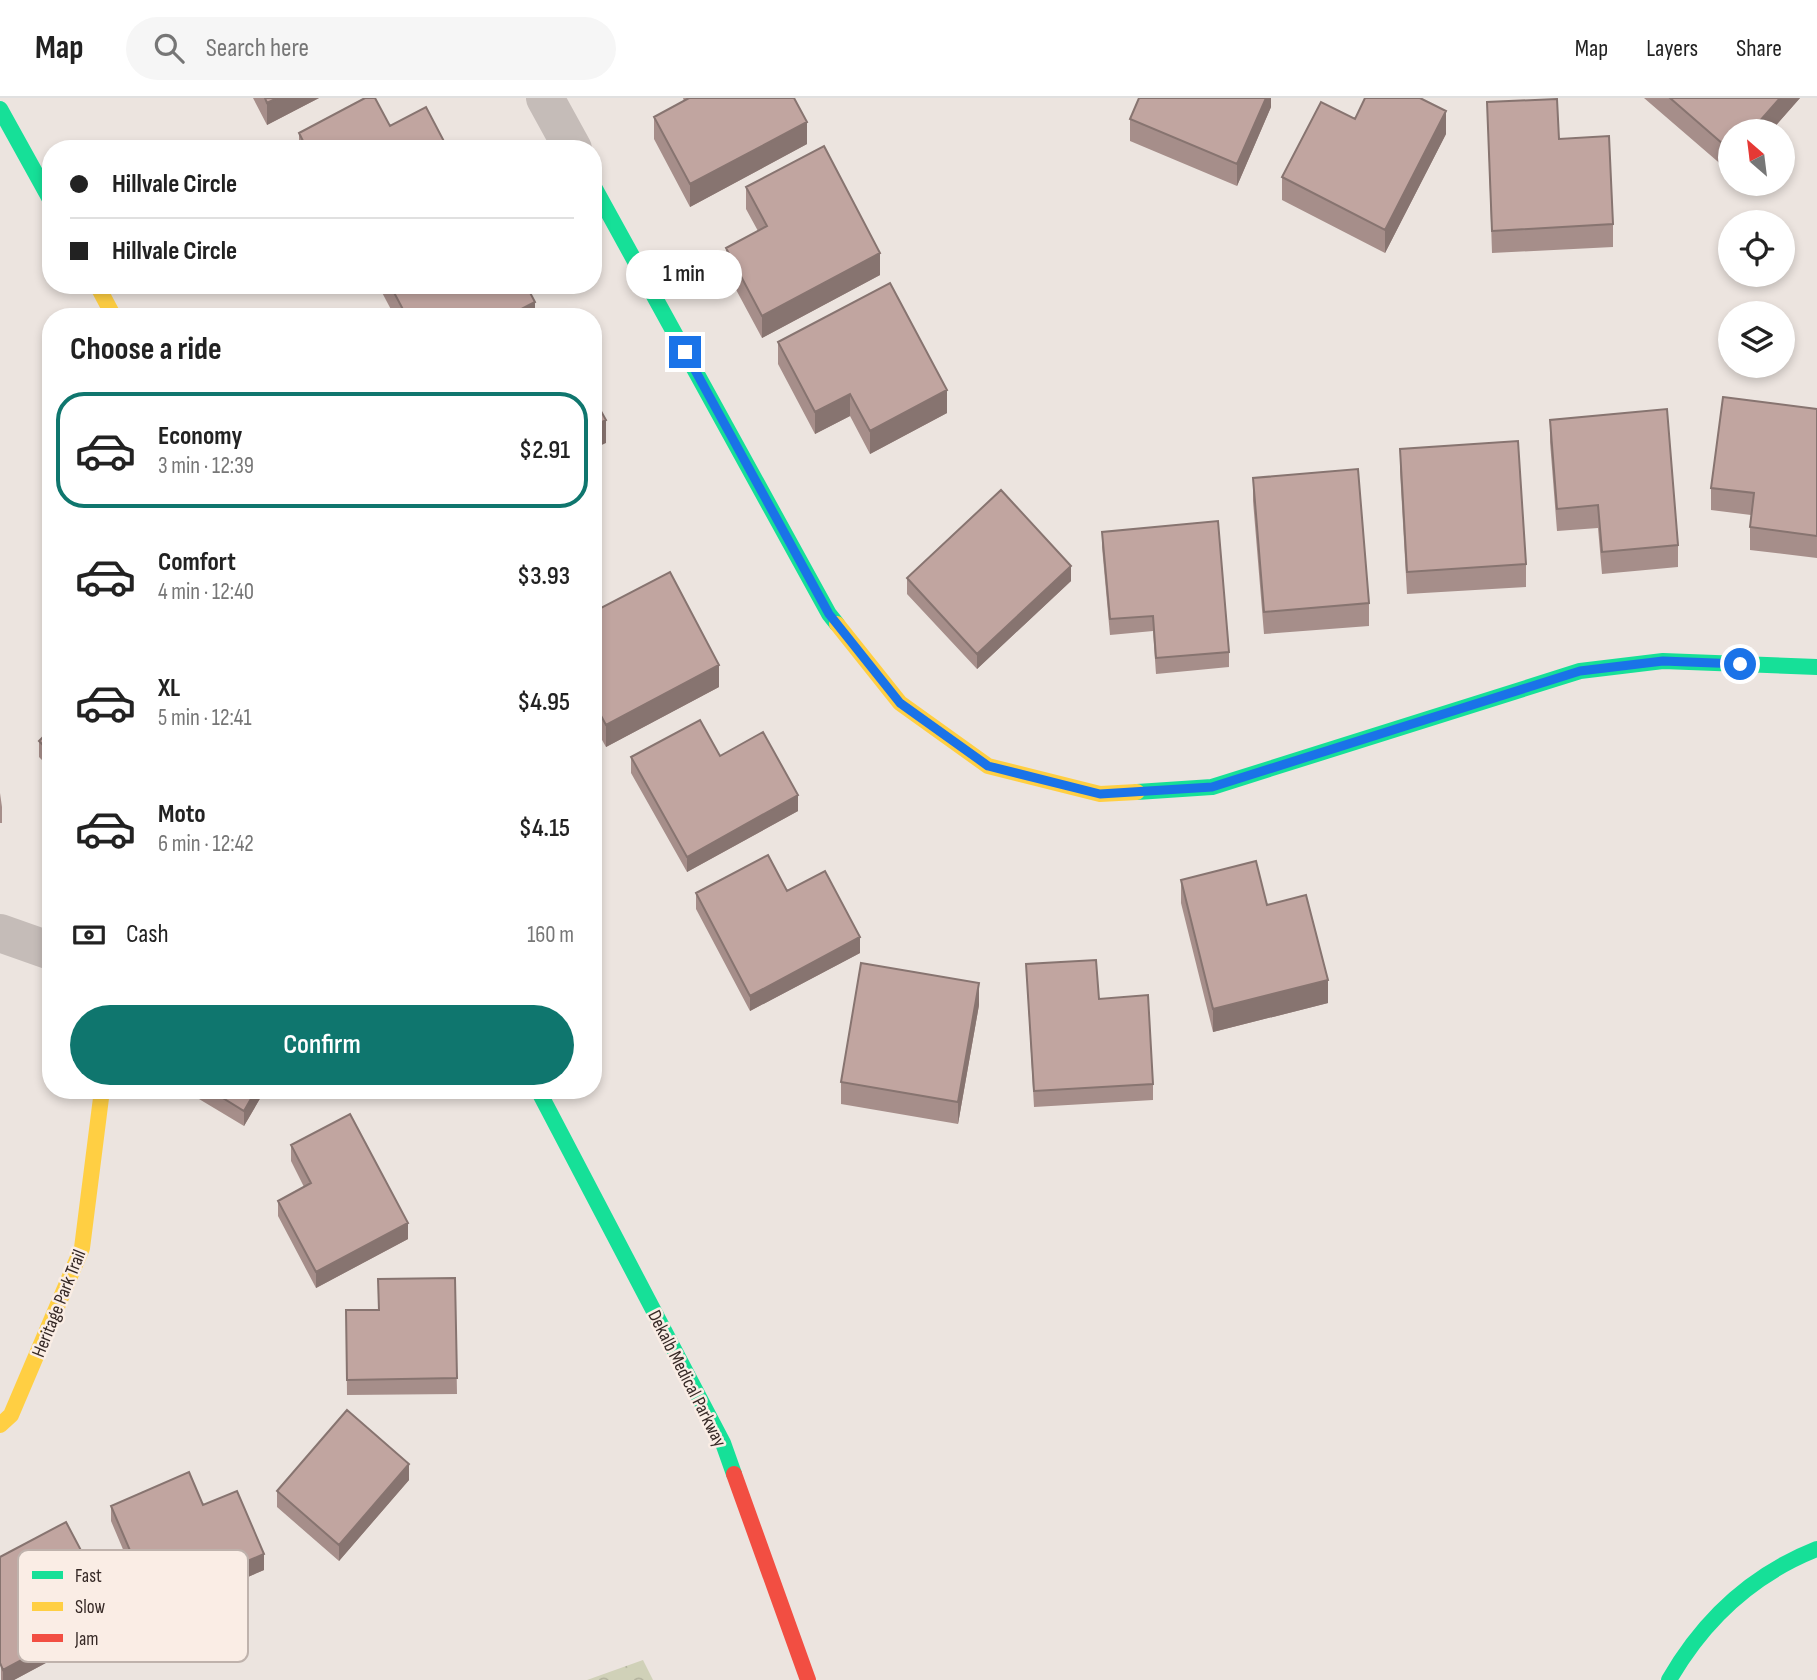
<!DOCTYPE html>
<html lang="en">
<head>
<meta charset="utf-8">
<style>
  body { margin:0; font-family:"Sofia Sans Condensed",sans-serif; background:#f6f6f6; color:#222; height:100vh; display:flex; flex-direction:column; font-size:26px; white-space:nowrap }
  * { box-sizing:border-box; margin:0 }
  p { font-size:23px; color:#767676 }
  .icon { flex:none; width:38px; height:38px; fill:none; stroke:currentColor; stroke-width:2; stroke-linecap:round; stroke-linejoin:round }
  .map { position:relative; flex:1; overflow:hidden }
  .details { position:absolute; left:42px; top:210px; width:560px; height:791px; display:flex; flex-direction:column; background:#fff; border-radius:28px; box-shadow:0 4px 10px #0003 }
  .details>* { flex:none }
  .hud { position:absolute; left:42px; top:42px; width:560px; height:154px; border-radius:28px; box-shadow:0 4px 10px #0003; display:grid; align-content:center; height:154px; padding:0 28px; background:#fff }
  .needle { width:46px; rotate:332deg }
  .fabs { position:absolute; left:1718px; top:21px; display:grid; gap:14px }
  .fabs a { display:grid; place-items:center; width:77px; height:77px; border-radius:50%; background:#fff; box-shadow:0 4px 10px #0003; font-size:35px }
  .end { position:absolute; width:32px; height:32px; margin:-16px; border:9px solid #1a73e8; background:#fff; box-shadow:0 0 0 4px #fff }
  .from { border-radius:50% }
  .bubble { position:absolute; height:49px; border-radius:24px; background:#fff; box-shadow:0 4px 10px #0003; font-size:23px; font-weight:600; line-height:49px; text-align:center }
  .hud b { display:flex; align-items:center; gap:24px; height:66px; font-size:26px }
  .hud b+b { border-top:2px solid #e0e0e0 }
  .hud i { width:18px; height:18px; background:#222 }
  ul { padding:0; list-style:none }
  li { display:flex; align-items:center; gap:21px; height:116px; margin:0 14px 10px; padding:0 14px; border:4px solid transparent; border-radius:28px }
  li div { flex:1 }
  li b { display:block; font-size:26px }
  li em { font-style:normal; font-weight:600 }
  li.active { border-color:#0f766e }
  li>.icon { width:63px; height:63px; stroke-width:1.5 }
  h2 { padding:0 28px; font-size:32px; line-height:84px }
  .pay { display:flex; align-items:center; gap:18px; height:77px; padding:0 28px; font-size:26px }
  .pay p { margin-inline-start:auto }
  .button { display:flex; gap:14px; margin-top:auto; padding:14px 28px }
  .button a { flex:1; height:80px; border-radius:42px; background:#0f766e; color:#fff; font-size:28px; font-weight:600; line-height:80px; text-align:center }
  header { display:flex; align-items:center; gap:42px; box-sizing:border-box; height:98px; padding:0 35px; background:#fff; border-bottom:2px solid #e0e0e0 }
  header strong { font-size:33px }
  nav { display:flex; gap:38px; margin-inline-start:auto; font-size:24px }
  .search { width:490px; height:63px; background:#f6f6f6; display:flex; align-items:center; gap:18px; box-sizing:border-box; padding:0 24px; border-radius:38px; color:#767676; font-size:26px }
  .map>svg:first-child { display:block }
</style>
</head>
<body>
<header>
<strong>Map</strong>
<div class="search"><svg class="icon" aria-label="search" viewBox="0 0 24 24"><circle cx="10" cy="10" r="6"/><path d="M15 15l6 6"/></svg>Search here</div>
<nav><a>Map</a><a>Layers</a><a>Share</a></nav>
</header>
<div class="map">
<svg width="1817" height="1582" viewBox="0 0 1817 1582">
  <defs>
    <pattern id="forest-crowns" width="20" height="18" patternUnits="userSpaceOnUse" patternTransform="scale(1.75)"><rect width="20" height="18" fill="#d0d1b8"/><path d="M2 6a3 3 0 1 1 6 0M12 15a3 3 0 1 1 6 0" fill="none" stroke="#b3b39e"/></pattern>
  </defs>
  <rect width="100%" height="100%" fill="#ece4df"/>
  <path fill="url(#forest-crowns)" d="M643,1562L653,1582H587Z"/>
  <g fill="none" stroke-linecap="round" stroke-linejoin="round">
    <path stroke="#c5bcb8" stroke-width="38" d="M545,0L573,51
      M0,835L51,853"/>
    <path stroke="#16e098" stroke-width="16" d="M0,11L51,103
      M593,87L829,516L837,526
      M1137,694L1212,689L1580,573L1663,563L1817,569
      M538,992L723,1345L734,1376
      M1669,1582C1704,1521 1751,1477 1817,1451"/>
    <path stroke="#ffcf43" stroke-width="16" d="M97,187L114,219
      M837,526L900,605L988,668L1100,696L1137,694
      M0,1327L11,1317L82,1150L102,992"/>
    <path stroke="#f24e42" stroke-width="16" d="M734,1376L808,1582"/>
  </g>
  <path fill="#a68e8a" d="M253,0H319L267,27Z
    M683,0H794L807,46L690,109L654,41V19L684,3Z
    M1271,0V9L1237,88L1130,43V21Z
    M1644,0H1800L1771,33H1731V75Z
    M1487,4L1559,41L1613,126V149L1492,155Z
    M299,35L448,51H299Z
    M1446,36L1385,155L1282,102V79Z
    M746,89L880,177L762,240L726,173V150L758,133L746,111Z
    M378,187H526L535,219H395Z
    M778,244L947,315L870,356L850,318L815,336L778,266Z
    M1817,311V460L1750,452V429L1751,417L1711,412V390Z
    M1550,322L1678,447V469L1602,476L1598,430L1557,433L1550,344Z
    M1400,351L1526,466V489L1407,496L1400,373Z
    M1253,380L1369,505V528L1264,536L1253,403Z
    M1102,434L1229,554V569L1156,576L1153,533L1110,537L1102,449Z
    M907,480L1071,483L977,571L907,496Z
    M593,514L719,589L606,649L593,626Z
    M51,631V671L39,659V643Z
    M720,658L798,713L687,774L631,675V659Z
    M0,695L2,709V725H0Z
    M1181,782L1267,807L1328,905L1213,934L1181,805Z
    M787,793L860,855L750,913L696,811V795Z
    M1026,866L1099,901L1153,986V1002L1034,1009Z
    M979,907L958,1026L841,1006V984Z
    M184,992H265L244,1028Z
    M291,1047L408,1141L316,1190L278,1118V1103L304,1089L291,1063Z
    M455,1180L457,1296L347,1297L346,1212H378Z
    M409,1382L339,1463L277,1409V1393Z
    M203,1407L264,1472L152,1520L111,1423V1408Z
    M0,1459L113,1529L14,1582H1Z"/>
  <path fill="#877470" d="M277,0H319L267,27V5Z
    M1266,0H1271V9L1237,88V66Z
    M1780,0H1800L1771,33H1751Z
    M1446,13V36L1385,155V132Z
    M807,24V46L690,109V86Z
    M880,155V177L762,240V218Z
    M535,204V219H506Z
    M947,292V315L870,356V333Z
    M850,296V318L815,336V314Z
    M606,322V345L593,351V329Z
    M1071,468V483L977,571V556Z
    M719,567V589L606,649V627Z
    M798,697V713L687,774V759Z
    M860,839V855L750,913V898Z
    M1328,882V905L1213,934V911Z
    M979,885V907L958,1026V1004Z
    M256,992H265L244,1028V1013Z
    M408,1125V1141L316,1190V1174Z
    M409,1366V1382L339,1463V1447Z
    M264,1456V1472L152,1520V1504Z
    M113,1513V1529L14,1582H3V1572Z"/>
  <path fill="#c1a5a0" stroke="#877470" stroke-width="2" d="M265,0H277L267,5Z
    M365,0H375L390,28L426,9L448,51H307L299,35Z
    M689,0H794L807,24L690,86L654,19Z
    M1139,0H1266L1237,66L1130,21Z
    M1365,0H1420L1446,13L1385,132L1282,79L1321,4L1355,21Z
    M1670,0H1780L1751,33H1731V53Z
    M1557,1L1559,41L1609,38L1613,126L1492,133L1487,4Z
    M824,48L880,155L762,218L726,150L767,128L746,89Z
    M890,185L947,292L870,333L850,296L815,314L778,244Z
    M390,187H526L535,204L506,219H407Z
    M593,299L606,322L593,329Z
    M1723,299L1817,311V438L1750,429L1754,395L1711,390Z
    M1667,311L1678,447L1602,454L1598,407L1557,411L1550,322Z
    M1518,343L1526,466L1407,474L1400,351Z
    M1358,371L1369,505L1264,514L1253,380Z
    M1001,392L1071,468L977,556L907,480Z
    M1218,423L1229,554L1156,560L1153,518L1110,521L1102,434Z
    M670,474L719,567L606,627L593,603V514Z
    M700,622L720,658L763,634L798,697L687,759L631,659Z
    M51,631V655L39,643Z
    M768,757L787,793L825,773L860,839L750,898L696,795Z
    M1256,763L1267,807L1306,797L1328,882L1213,911L1181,782Z
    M1096,862L1099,901L1148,897L1153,986L1034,993L1026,866Z
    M861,865L979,885L958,1004L841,984Z
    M210,992H256L244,1013Z
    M350,1016L408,1125L316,1174L278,1103L311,1085L291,1047Z
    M455,1180L457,1280L347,1282L346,1212H379L378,1181Z
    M347,1312L409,1366L339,1447L277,1393Z
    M189,1374L203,1407L237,1393L264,1456L152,1504L111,1408Z
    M66,1424L113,1513L3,1572L0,1565V1459Z"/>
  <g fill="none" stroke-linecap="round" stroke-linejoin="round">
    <path stroke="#1a73e8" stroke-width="9" d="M685,254L829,516L900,605L988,668L1100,696L1212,689L1580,573L1663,563L1740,566"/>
  </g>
  <g text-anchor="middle" stroke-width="5" stroke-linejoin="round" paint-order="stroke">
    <g font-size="19" fill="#362926" stroke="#faede5">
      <text transform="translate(58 1205) rotate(-68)" y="7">Heritage Park Trail</text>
      <text transform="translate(688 1280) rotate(63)" y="7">Dekalb Medical Parkway</text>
    </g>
  </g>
  <rect x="18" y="1452" width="230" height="112" rx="10" fill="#faede5" stroke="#bfb2ac" stroke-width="2"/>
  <rect x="32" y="1473" width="31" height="8" fill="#16e098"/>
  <rect x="32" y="1504" width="31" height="9" fill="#ffcf43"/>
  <rect x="32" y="1536" width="31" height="8" fill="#f24e42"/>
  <g font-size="19" fill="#362926">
    <text x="75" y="1484">Fast</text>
    <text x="75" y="1515">Slow</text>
    <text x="75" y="1547">Jam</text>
  </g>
</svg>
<div class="fabs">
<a><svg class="needle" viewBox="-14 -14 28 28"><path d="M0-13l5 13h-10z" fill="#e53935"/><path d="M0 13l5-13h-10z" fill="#767676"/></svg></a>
<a><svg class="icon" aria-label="locate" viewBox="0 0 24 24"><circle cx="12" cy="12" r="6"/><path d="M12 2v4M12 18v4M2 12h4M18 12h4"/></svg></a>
<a><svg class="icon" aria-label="layers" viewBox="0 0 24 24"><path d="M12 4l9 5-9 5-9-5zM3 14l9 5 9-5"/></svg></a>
</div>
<i class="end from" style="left:1740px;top:566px"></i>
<i class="end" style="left:685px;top:254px"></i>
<div class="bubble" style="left:626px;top:152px;width:116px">1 min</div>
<div class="hud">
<b><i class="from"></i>Hillvale Circle</b>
<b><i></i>Hillvale Circle</b>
</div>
<section class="details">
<h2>Choose a ride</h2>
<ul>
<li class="active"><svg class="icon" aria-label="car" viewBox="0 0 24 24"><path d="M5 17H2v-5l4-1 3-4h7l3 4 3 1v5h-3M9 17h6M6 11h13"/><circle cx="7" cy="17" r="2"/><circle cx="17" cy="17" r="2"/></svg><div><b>Economy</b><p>3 min · 12:39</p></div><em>$2.91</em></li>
<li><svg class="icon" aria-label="car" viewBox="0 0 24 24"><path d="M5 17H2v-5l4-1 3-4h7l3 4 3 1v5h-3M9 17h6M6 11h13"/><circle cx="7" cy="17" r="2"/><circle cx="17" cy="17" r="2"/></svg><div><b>Comfort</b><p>4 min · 12:40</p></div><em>$3.93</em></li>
<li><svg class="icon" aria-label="car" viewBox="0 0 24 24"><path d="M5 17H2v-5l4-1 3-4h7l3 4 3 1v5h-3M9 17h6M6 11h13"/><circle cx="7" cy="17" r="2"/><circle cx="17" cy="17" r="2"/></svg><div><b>XL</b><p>5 min · 12:41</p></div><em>$4.95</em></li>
<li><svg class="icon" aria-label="car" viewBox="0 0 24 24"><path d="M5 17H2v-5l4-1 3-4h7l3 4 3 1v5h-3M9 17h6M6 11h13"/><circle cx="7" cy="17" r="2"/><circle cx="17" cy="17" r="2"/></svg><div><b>Moto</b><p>6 min · 12:42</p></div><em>$4.15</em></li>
</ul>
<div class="pay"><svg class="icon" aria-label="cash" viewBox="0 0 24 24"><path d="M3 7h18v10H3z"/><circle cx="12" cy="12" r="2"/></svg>Cash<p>160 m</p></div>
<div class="button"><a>Confirm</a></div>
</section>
</div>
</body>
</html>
